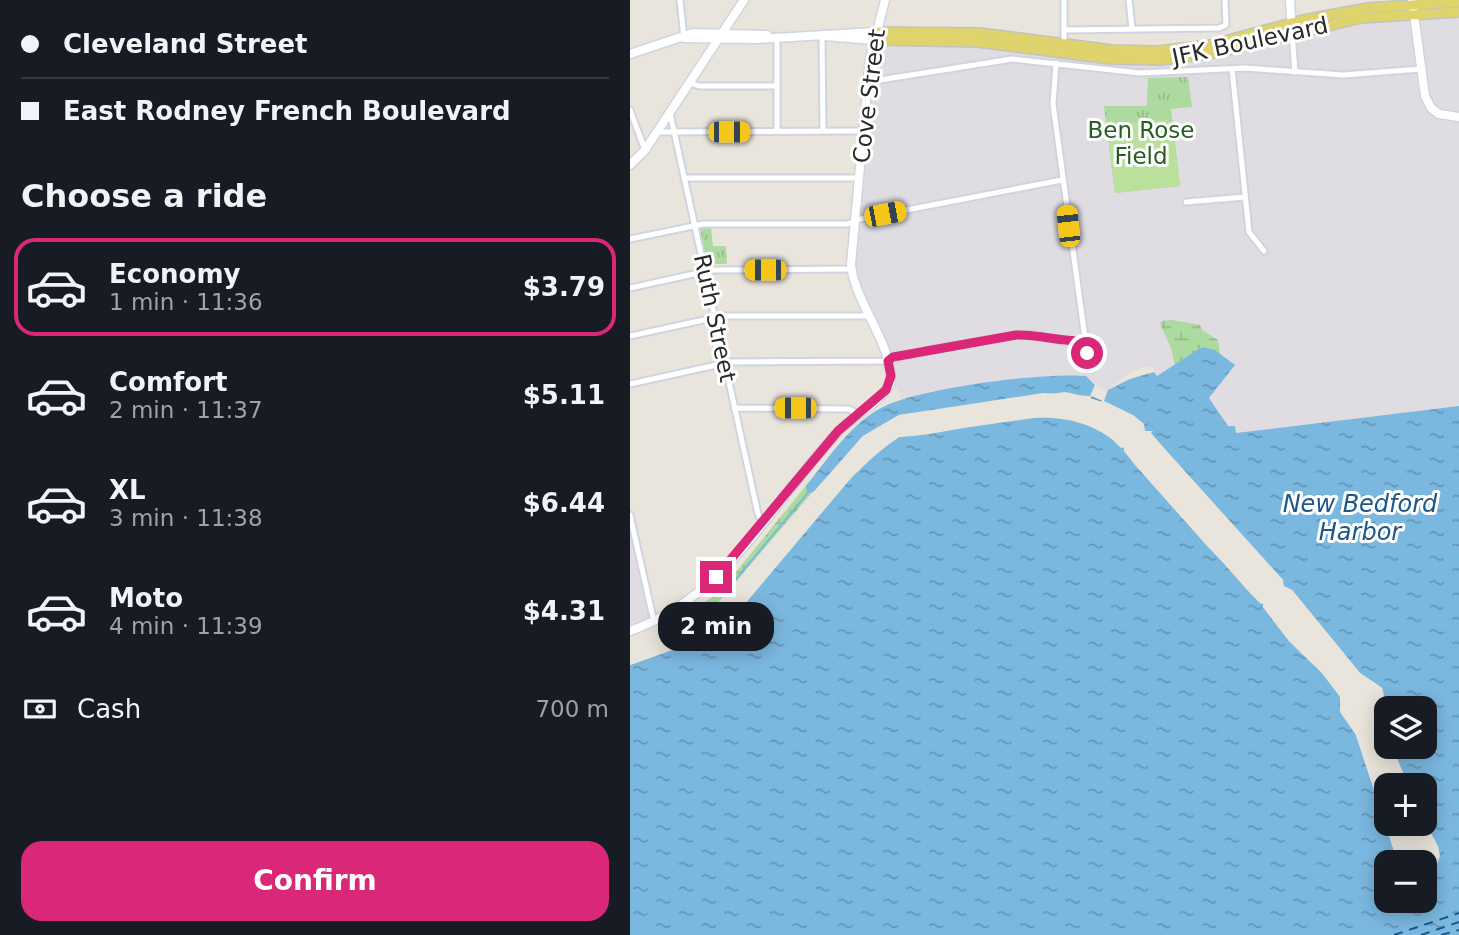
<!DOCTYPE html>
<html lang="en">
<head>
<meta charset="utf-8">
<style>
  body { margin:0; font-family:"DejaVu Sans",sans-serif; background:#20242c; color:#f1f3f6; height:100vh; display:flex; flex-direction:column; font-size:26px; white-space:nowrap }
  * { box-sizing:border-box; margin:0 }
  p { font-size:23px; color:#9ea1a6 }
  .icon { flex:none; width:38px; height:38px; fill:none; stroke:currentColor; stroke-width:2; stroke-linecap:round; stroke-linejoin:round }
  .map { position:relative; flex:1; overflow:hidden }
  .side { display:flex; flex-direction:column; background:#171b24; width:630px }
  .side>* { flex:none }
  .hud { display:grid; align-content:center; height:154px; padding:0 21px; background:#171b24 }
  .fabs { position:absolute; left:744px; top:696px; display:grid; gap:14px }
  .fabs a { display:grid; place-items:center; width:63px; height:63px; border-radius:14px; background:#171b24; box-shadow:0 4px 18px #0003; font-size:35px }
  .end { position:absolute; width:32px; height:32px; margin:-16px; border:9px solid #db2777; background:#fff; box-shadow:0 0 0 4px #fff }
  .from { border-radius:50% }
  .bubble { position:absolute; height:49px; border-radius:21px; background:#171b24; box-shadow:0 4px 18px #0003; font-size:23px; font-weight:700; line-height:49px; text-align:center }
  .car { position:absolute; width:21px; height:42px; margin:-21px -10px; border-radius:9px; box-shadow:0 0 5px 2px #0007; background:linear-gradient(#f5c518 24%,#345 0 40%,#f5c518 0 76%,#345 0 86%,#f5c518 0) }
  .hud b { display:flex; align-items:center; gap:24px; height:66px; font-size:26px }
  .hud b+b { border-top:2px solid #363941 }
  .hud i { width:18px; height:18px; background:#f1f3f6 }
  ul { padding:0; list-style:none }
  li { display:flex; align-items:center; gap:21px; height:98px; margin:0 14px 10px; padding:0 7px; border:4px solid transparent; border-radius:21px }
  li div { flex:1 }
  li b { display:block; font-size:26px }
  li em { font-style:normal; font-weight:700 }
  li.active { border-color:#db2777 }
  li>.icon { width:63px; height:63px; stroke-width:1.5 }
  h2 { padding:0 21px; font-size:32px; line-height:84px }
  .pay { display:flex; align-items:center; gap:18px; height:77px; padding:0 21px; font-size:26px }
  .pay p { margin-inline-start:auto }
  .button { display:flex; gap:14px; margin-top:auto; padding:14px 21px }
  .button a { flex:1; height:80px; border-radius:21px; background:#db2777; color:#fff; font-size:28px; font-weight:700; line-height:80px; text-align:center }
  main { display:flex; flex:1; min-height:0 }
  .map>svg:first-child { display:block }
</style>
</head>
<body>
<main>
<section class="side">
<div class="hud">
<b><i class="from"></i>Cleveland Street</b>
<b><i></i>East Rodney French Boulevard</b>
</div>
<h2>Choose a ride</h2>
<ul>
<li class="active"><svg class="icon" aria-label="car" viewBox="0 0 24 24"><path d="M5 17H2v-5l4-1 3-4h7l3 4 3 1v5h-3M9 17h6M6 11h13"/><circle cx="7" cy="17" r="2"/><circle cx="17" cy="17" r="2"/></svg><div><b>Economy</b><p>1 min · 11:36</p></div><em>$3.79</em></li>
<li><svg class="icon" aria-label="car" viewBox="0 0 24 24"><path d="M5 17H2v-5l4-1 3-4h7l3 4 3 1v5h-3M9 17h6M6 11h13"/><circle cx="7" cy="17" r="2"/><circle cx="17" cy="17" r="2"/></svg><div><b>Comfort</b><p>2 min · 11:37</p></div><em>$5.11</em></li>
<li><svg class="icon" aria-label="car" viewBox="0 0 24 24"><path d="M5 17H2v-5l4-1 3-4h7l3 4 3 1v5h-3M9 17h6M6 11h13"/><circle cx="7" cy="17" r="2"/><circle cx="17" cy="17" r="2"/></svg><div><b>XL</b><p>3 min · 11:38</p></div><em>$6.44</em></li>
<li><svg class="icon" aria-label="car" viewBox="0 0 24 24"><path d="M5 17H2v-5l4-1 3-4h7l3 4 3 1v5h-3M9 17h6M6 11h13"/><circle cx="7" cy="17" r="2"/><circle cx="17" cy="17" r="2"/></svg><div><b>Moto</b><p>4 min · 11:39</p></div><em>$4.31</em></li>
</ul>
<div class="pay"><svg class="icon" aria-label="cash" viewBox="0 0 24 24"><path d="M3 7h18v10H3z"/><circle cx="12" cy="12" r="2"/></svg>Cash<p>700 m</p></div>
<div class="button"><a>Confirm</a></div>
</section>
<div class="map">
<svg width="829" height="935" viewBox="0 0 829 935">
  <defs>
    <pattern id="grass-tufts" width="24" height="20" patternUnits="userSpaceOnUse" patternTransform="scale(1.75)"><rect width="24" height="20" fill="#acda9f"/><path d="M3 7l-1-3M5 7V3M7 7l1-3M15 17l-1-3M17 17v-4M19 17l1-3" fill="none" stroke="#94bb89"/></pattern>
    <pattern id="wetland-marsh" width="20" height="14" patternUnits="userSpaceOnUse" patternTransform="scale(1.75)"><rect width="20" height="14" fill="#acda9f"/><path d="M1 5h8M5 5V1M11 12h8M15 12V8" fill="none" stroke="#94bb89"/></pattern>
    <pattern id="water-ripples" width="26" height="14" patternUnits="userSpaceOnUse" patternTransform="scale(1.75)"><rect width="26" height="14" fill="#7bb8e0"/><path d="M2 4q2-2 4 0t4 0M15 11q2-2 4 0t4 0" fill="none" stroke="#6596b6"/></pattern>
  </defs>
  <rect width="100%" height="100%" fill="#e9e5dc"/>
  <path fill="#dfdce2" d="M829,12V406L606,433L605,426H598L579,398L595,378V356L585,350L572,347L527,376L478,390L452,376H426L271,399L223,277L243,40H313L480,59L558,57L695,25Z
    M0,533L19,617L14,623L0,628Z"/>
  <path fill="url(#grass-tufts)" d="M558,77L562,107L541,109L550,186L485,193L474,106H517L518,78Z
    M81,227L83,246H96L97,264H77L70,228Z"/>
  <path fill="url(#wetland-marsh)" d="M542,320L570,325L572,330L588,340L590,354L572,347L545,365L541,348L530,324L531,321Z
    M203,452L198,474L86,605L56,624L34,631L32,628L89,593Z"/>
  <path fill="#bae09c" d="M537,120L542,125L550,186L485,193L476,125Z"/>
  <path fill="url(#water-ripples)" d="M572,347L585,350L605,365L579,398L598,426H605L606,433L829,406V935H0V665L79,636L103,618C153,561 207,479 269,437C342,435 430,389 491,447L494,445V451L505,465L578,547L633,603V607L659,641L692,673L710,697V712L726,735L768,863H756V901H794L795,891L801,892L804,888L803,875L810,856L808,846L795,822L794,786H779L762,747H794V709H756V730C751,715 757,704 752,688L730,673L662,590L652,585L653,580L525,438L512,429L514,424C490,406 464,398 435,392L269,415L233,436L185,491L177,494L176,486C198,459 222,421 255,406C293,388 413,372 456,376L465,385L478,390L522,368L527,376Z"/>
  <path fill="#e9e5dc" d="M515,367H523L527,376L524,372L496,380L478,390L474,401L503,415L514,424L515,431H523L521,433L557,475L653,580L654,588L662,590L730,673L752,688L756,705L752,716L756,734L749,718L753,703L749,690L728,676L659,592L656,591L514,432L511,425L474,406L471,400L461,396V400L413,397L270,418L235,439L187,493L179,497L233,436L269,415L413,393L460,396L465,385L478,390L499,373Z
    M411,414L454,419L481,433L492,443H497L498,451L508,462L622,590L631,600H636L638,608L662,639L695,670L713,695L714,701L692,673L659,641L633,607L634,603L631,604L619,592L494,451L496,447L491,448L479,436L453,422L431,418L411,417L269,437L250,450L222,477L103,618L71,640L0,665V661L77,633L101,615L220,475L248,447L267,434Z
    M722,723L733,745L756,814V824H759L771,863H768L766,857Z"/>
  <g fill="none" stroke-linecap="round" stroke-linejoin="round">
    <path stroke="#7bb8e0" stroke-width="2" d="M102,584L177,494"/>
    <path stroke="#1d5689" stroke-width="2" stroke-dasharray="9 7" stroke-linecap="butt" d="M764,935L829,913
      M791,935L829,922
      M811,935L829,930"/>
    <g stroke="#d2d3e0" stroke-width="9">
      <path id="street" d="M50,0L54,38
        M434,0V46
        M499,0L502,28
        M436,30L589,28L596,25L595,0
        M662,32L665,72
        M192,36L193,131
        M426,63L423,104L457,353L455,364
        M602,69L619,232L634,251
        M237,82L382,59L510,73L615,68L713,75L791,69
        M60,83L69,86H147
        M0,110L15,150
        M40,113L128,514L133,522
        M147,131V36
        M27,132L232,131
        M54,178H228
        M556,202L615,197
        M0,239L73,224H218L230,219L432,180
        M0,288L82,270L222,269
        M0,336L92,316H238
        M0,384L100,362L258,361L297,350L386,335L404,334L434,342L455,341
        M104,408L219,409L228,414
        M0,515L24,622"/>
    </g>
    <g stroke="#d2d3e0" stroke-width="11">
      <path id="secondary" d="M660,0L662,32
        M782,0L795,96L801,108L809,114L829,117
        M195,36L243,40
        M54,38L127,39L245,32
        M0,54L63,33L137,35
        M0,165L15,150L114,0
        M0,631C96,598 142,501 209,431C224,415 249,404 260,384C266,348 224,303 221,264L240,59L255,0"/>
    </g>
    <g stroke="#c3c3c3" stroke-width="12">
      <path id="primary" d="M245,32L350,33L482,50L528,51L580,45L673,20L737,8L829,2
        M243,40L347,42L480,59L530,60L585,53L731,18L829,12"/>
    </g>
    <use href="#street" stroke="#fff" stroke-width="5"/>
    <use href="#secondary" stroke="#fff" stroke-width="8"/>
    <use href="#primary" stroke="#dfd36b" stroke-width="9"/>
  </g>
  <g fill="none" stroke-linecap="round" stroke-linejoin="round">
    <path stroke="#db2777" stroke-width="9" d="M86,577L208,431L256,390L261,376L258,361L263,357L386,335C409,334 431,342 455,341L457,353"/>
  </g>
  <g text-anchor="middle" stroke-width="6" stroke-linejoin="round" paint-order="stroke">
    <g font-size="23" fill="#292929" stroke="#fff">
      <text transform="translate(620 41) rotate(-12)" y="8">JFK Boulevard</text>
      <text transform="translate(239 96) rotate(-83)" y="8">Cove Street</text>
      <text transform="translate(85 318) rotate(78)" y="8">Ruth Street</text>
    </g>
    <g font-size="23" fill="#275d22" stroke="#fff">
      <text x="511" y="138">Ben Rose<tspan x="511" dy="26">Field</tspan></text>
    </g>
    <g font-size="24" font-style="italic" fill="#1d5689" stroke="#fff">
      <text x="730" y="512">New Bedford<tspan x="730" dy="28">Harbor</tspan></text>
    </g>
  </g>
</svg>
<div class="fabs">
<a><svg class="icon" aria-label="layers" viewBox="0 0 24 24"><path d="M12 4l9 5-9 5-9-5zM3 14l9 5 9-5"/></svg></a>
<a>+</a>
<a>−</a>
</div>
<i class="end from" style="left:457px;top:353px"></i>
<i class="end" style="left:86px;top:577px"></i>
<div class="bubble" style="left:28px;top:602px;width:116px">2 min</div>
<i class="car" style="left:99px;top:132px;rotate:90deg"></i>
<i class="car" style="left:255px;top:214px;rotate:79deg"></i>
<i class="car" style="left:438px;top:226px;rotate:354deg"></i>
<i class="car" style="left:135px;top:270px;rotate:270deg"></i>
<i class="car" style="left:165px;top:408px;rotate:270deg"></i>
</div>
</main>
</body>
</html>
